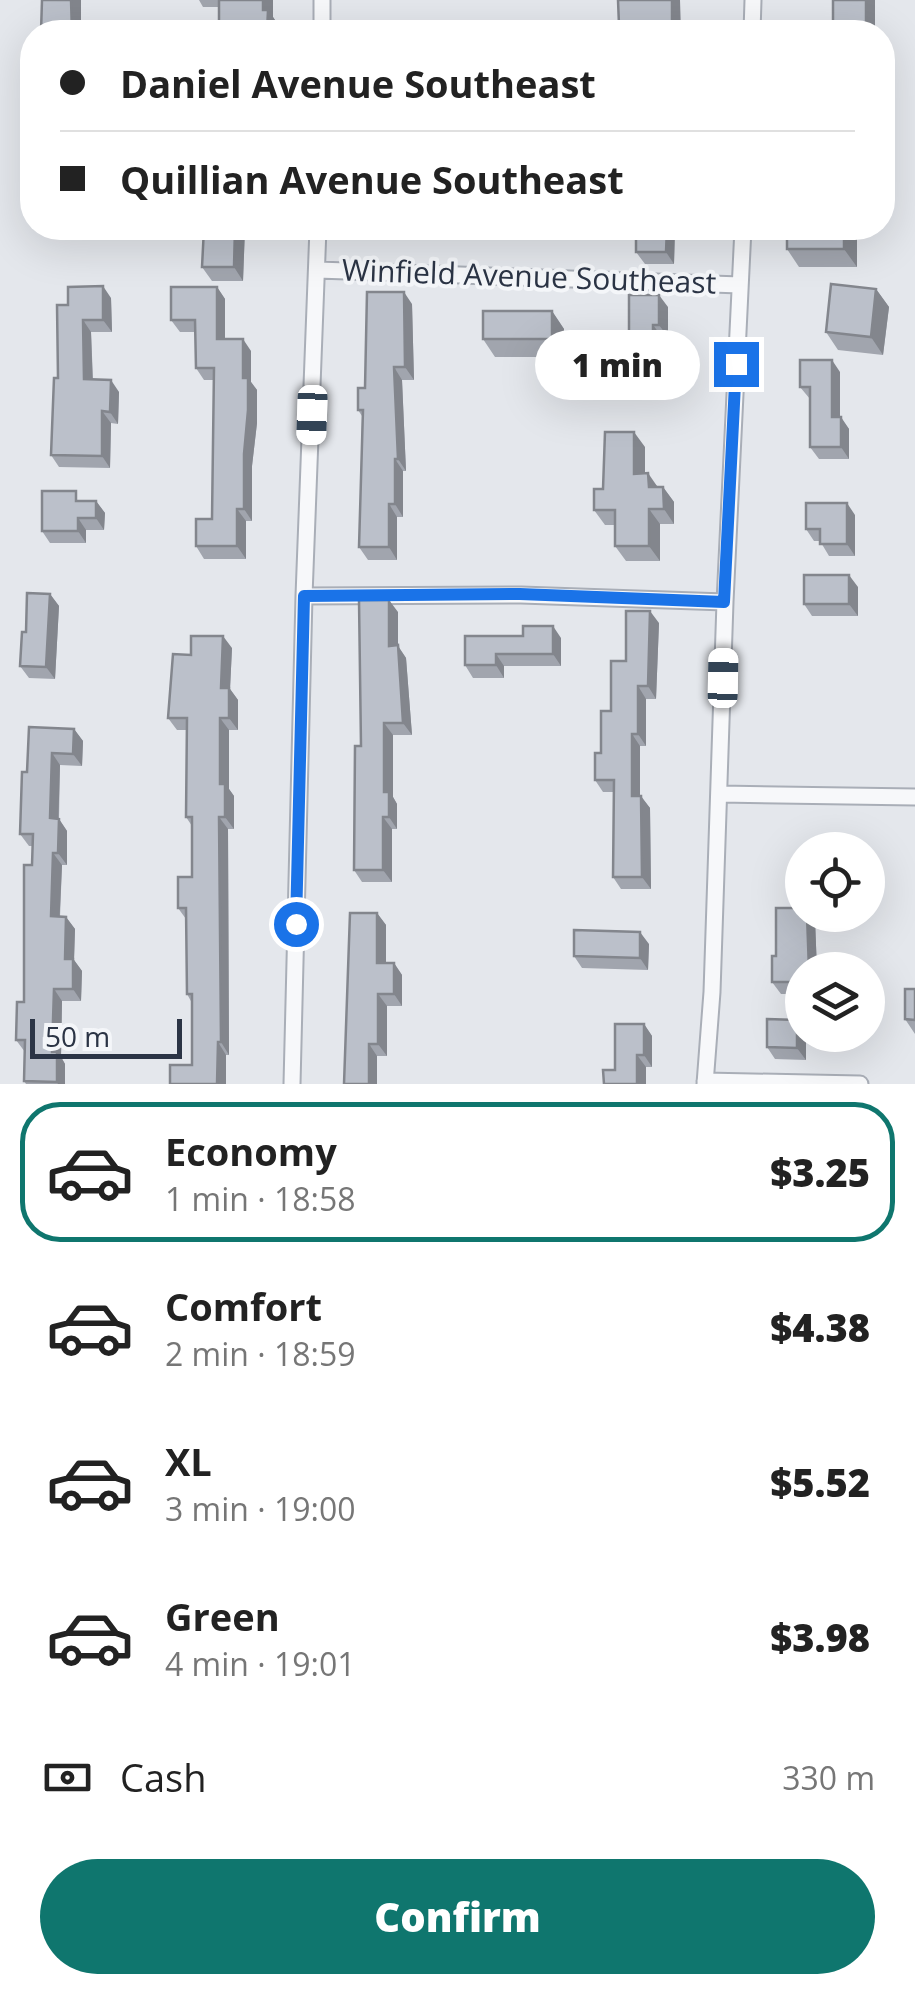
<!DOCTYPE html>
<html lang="en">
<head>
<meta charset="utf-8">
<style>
  body { margin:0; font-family:"Open Sans",sans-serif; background:#f6f6f6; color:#222; height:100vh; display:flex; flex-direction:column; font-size:38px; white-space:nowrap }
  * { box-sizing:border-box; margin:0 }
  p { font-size:32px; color:#767676 }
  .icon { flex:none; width:55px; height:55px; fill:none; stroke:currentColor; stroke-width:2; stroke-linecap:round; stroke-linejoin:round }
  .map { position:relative; height:1084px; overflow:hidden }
  .panel { display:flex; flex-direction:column; background:#fff; flex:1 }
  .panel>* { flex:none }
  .guide { position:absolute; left:20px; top:20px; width:875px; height:220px; border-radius:40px; box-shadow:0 10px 40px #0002; display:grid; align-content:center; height:220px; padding:0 40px; background:#fff }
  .buttons { position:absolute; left:785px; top:832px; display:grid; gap:20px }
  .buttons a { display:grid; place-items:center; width:100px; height:100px; border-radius:50%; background:#fff; box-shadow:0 10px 40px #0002; font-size:50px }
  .scale { position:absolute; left:30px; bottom:25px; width:152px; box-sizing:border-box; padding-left:10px; border:5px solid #2b3445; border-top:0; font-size:28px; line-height:35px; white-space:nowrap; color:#2b3445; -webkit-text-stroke:8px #f4f6f9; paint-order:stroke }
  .end { position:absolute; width:45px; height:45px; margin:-22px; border:12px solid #1a73e8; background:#fff; box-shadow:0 0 0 5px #fff }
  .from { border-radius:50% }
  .bubble { position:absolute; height:70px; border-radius:35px; background:#fff; box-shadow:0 10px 40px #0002; font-size:32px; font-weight:800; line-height:70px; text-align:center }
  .car { position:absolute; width:30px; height:60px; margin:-30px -15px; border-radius:12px; box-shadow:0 0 8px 2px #0007; background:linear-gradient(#fff 24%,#345 0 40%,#fff 0 76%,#345 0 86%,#fff 0) }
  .guide b { display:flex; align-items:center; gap:35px; height:95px; font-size:38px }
  .guide b+b { border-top:2px solid #e0e0e0 }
  .guide i { width:25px; height:25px; background:#222 }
  ul { padding:18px 0 0; list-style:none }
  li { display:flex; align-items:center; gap:30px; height:140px; margin:0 20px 15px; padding:0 20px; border:5px solid transparent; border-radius:40px }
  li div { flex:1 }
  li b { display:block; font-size:38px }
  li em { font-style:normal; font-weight:800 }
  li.active { border-color:#0f766e }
  li>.icon { width:90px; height:90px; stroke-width:1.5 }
  .pay { display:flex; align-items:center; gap:25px; height:110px; padding:0 40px; font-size:38px }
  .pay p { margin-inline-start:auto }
  .button { display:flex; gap:20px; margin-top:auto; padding:20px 40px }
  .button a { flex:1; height:115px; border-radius:60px; background:#0f766e; color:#fff; font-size:40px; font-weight:800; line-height:115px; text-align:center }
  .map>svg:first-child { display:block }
</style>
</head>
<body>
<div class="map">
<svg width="915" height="1084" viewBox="0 0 915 1084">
  <rect width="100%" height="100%" fill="#e4e7ec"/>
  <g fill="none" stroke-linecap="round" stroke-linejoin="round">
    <g stroke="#a9aeb7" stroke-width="19">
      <path id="street" d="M322,32V0
        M752,32L753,0
        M318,270L740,285
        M304,596L521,595L725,602
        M720,794L915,797
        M705,1081L860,1084
        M292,1084L304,596L318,228
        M705,1084L712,992L725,602L743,228"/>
    </g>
    <use href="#street" stroke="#f7f8fa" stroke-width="15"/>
  </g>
  <path fill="#a1a5ae" d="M199,0H273V17L277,23L219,7H203Z
    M245,228L243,281H212L202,267Z
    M483,228H558V232L486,231Z
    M636,228H675L674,264H645L636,252Z
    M787,228H853L857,233V267H799L787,249Z
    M217,287L225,299V339L251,351V382L257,390V423L252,466V521H246V559H204L196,546L212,519L214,380H204L196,368L195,332H180L171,320Z
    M876,289L889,307L883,355L838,350L826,332Z
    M111,298L112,332H91L93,379L119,392L118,424L111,423L110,468L59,467L51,455L58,378L68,305Z
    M412,304L414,380H402L406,471H403V517H397V560H368L359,547L362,416L358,410L365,388Z
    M668,307V337H662V389H634L626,377L629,345Z
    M552,311L564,329V357H495L483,339Z
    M840,372V417L849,429V459H819L810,447V399L800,387Z
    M645,447V474L658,487H663L674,502V524H660V561H626L615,546V525H605L594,510L603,489Z
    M83,501H96L105,513L104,530H86V543H50L42,531Z
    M855,515V556H829L820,541H814L806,529Z
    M858,587V616H812L804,604Z
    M50,594L59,606L55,679L29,678L20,666L26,632Z
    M398,612V646L406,658L412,735H393V797L397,804V829H392V882H362L354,870L361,746Z
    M659,623L656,699H646V746H640V796L650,808L651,889H621L613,877V792H603L595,780L611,711Z
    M465,636L561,638V666H504V678H473L465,665Z
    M232,648L230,689L238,700V730H229V789L234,796V829H228L229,1055H226V1084H170L192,1065V1003L187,994L186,919L178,908L192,877V826L186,817L187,730H177L168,718L191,655Z
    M74,729L83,741L82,766L60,765L59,819L67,831V865H62L60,917H66L75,929L74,960L82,971L81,1001H62L61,1057L65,1064V1084H26L24,1081L25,1052L16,1040L24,1002L32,865L33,846H29L20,834L27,772Z
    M377,913L386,925V963H394L402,975V1006H387V1056H377L344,1084Z
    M802,915H811L815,920L817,970H802V994H781L772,982L776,956Z
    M649,944L648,970L582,968L574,956Z
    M915,989V1034L905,1019Z
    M797,1020L802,1027V1035H806V1060L775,1059L767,1047Z
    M644,1024L652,1036V1067H646V1084L615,1070Z"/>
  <path fill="#83868d" d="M71,0H81V32H72Z
    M263,0H273V17L277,23V32H267L263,10Z
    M672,0H680L681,32H672Z
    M866,0H875V32H866Z
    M235,228H245L243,281L234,267Z
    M667,228H675L674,264L666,252Z
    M844,228H853L857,233V267L844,249Z
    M103,286L111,298L112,332L103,320Z
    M217,287L225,299V351L217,339Z
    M876,289L889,307L883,355L871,337Z
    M404,292L412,304L414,380L405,367Z
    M659,295L668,307V337L659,325Z
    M552,311L564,329V357L552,339Z
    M83,320L91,332L93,391L84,379Z
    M653,325L662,337V389L653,377Z
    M243,339L251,351V382L257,390V423L252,466V521L244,509Z
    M832,360L840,372V429L832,417Z
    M394,367L402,380L406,471L398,459Z
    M111,380L119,392L118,424L110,412Z
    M102,411L111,423L110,468L102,456Z
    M841,417L849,429V459L841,447Z
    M634,432L645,447V489L634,474Z
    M395,459L403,471V517L395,504Z
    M648,473L659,489L649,487Z
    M663,487L674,502V524L664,509Z
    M96,501L105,513L104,530L96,518Z
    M847,503L855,515V556L847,544Z
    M389,504L397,517V560L389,547Z
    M237,509L246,521V559L237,546Z
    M649,509L660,524V561L649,546Z
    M78,518L86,530V543L78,531Z
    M849,575L858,587V616L849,604Z
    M50,594L59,606L55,679L46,667Z
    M389,600L398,612V646L406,658L412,735L403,723L389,646Z
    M650,611L659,623L656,699L648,686Z
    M553,626L561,638V666L553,654Z
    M223,636L232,648L230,689L238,700V730L229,718L221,688Z
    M496,654L504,666V678L496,665Z
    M638,686L646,699V746L638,734Z
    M220,718L229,730V789L234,796V829L225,817L220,784Z
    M384,723L393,735V797L397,804V829L389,817L384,792Z
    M74,729L83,741L82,766L73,754Z
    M632,734L640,746V808L632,796Z
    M52,753L60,765L58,831L50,818Z
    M641,796L650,808L651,889L642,877Z
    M219,817L228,829L229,1055L221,1042Z
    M383,817L392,829V882L383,870Z
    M59,819L67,831V865L58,853Z
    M53,853L62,865L59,929L51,916Z
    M377,913L386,925V975L377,963Z
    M807,915H811L815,920L817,970H809Z
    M66,917L75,929L74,960L82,971L81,1001L73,989L65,959Z
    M640,932L649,944L648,970L640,958Z
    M394,963L402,975V1006L394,994Z
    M54,989L62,1001L61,1057L65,1064V1084H58L57,1082L52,1052Z
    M378,994L387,1006V1056L378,1044Z
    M797,1020L802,1027V1035H806V1060L797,1048Z
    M644,1024L652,1036V1067L644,1055Z
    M218,1042L226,1055V1084H217Z
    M369,1044L377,1056V1084H369Z
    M637,1055L646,1067V1084H637Z"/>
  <path fill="#bbc0ca" stroke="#83868d" stroke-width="2.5" d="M42,0H71L72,32H41Z
    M219,0H263V10H268L267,32H219Z
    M618,0H672V32H615V25H619Z
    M833,0H866V32H828L833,31Z
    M369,23H409V32H369Z
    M204,228H235L234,267H202Z
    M636,228H667L666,252H636Z
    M787,228H844V249H787Z
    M831,284L876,289L871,337L826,332Z
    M103,286V320H83L84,379L111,380L110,412L102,411V456L51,455L54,378H58L57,305H68V287Z
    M171,287H217V339H243V378H248V410L244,454V509H237V546H196V519H212L214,368H196L195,320H171Z
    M367,292H404L405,367H394L398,459H395V504H389V547H359L363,410H358V388H365Z
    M629,295H659V325H653V377H626V345H629Z
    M483,311H552V339H483Z
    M800,360H832V417H841V447H810V387H800Z
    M605,432H634V474L648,473L649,487H663L664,509H649V546H615V510H594V489H603Z
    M42,491H76V501H96V518H78V531H42Z
    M806,503H847V544H820V529H806Z
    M804,575H849V604H804Z
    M27,593L50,594L46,667L20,666L22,632H26Z
    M359,600H389V646L398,645L403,723H384V792H389V817H383V870H354L355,746H361Z
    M626,611H650L648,686H638V734H632V796H641L642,877H613L614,780H595V753H601V711H611V661H626Z
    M523,626H553V654H496V665H465V636H523Z
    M191,636H223L221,688H229V718H220V784H225V817H219L221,1042H218L217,1084H170V1065H192V994H187L186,908H178V877H192V817H186L187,718H168L173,654L191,655Z
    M29,727L74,729L73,754L52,753L50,818L59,819L58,853H53L51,916L66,917L65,959H73V989H54L52,1052H57V1082L24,1081L25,1040H16L17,1002H24V865H32L33,834H20L22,772H27Z
    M776,908H802V915H807L809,970H802V982H772V956H776Z
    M350,913H377V963H394V994H378V1044H369V1084H344Z
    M574,930L640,932V958L574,956Z
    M905,989H915V1020L905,1019Z
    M767,1019L797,1020V1048L767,1047Z
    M615,1024H644V1055H637V1084H604L603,1070H615Z"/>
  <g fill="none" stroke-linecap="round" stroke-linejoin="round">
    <path stroke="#1a73e8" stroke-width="12" d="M296,924L304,596L520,594L724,602L736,364"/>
  </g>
  <g text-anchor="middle" stroke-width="8" stroke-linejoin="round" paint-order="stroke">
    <g font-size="30" fill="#2b3445" stroke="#f4f6f9">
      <text transform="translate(529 277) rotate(2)" y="10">Winfield Avenue Southeast</text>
    </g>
  </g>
</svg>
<div class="buttons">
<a><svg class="icon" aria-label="locate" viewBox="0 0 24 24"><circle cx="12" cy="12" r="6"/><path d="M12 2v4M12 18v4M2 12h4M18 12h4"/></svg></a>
<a><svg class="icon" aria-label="layers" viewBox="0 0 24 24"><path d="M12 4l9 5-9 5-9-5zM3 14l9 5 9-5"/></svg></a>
</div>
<div class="scale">50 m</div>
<i class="end from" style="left:296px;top:924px"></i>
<i class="end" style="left:736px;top:364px"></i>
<div class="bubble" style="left:535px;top:330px;width:165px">1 min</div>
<i class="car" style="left:312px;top:415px;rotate:182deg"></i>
<i class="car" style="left:723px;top:678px;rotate:1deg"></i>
<div class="guide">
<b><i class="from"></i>Daniel Avenue Southeast</b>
<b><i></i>Quillian Avenue Southeast</b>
</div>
</div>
<section class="panel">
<ul>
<li class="active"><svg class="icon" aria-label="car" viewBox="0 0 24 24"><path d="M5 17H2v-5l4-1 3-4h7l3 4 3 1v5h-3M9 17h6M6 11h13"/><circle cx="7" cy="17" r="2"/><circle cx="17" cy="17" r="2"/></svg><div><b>Economy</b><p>1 min · 18:58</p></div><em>$3.25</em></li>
<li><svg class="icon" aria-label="car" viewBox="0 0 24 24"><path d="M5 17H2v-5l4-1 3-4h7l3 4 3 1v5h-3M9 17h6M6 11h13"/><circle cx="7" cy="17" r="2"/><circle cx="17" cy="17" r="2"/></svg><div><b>Comfort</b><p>2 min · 18:59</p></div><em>$4.38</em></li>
<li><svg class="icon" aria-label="car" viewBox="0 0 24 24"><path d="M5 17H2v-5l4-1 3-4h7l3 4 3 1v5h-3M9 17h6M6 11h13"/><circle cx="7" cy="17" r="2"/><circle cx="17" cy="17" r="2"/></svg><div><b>XL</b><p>3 min · 19:00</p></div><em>$5.52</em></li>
<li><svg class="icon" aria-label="car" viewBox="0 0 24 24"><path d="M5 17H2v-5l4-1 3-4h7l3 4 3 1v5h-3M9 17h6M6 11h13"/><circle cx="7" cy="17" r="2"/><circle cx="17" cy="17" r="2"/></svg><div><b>Green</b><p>4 min · 19:01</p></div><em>$3.98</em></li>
</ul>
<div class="pay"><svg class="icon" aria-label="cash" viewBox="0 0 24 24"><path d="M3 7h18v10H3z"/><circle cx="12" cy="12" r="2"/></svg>Cash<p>330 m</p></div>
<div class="button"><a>Confirm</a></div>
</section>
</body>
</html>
